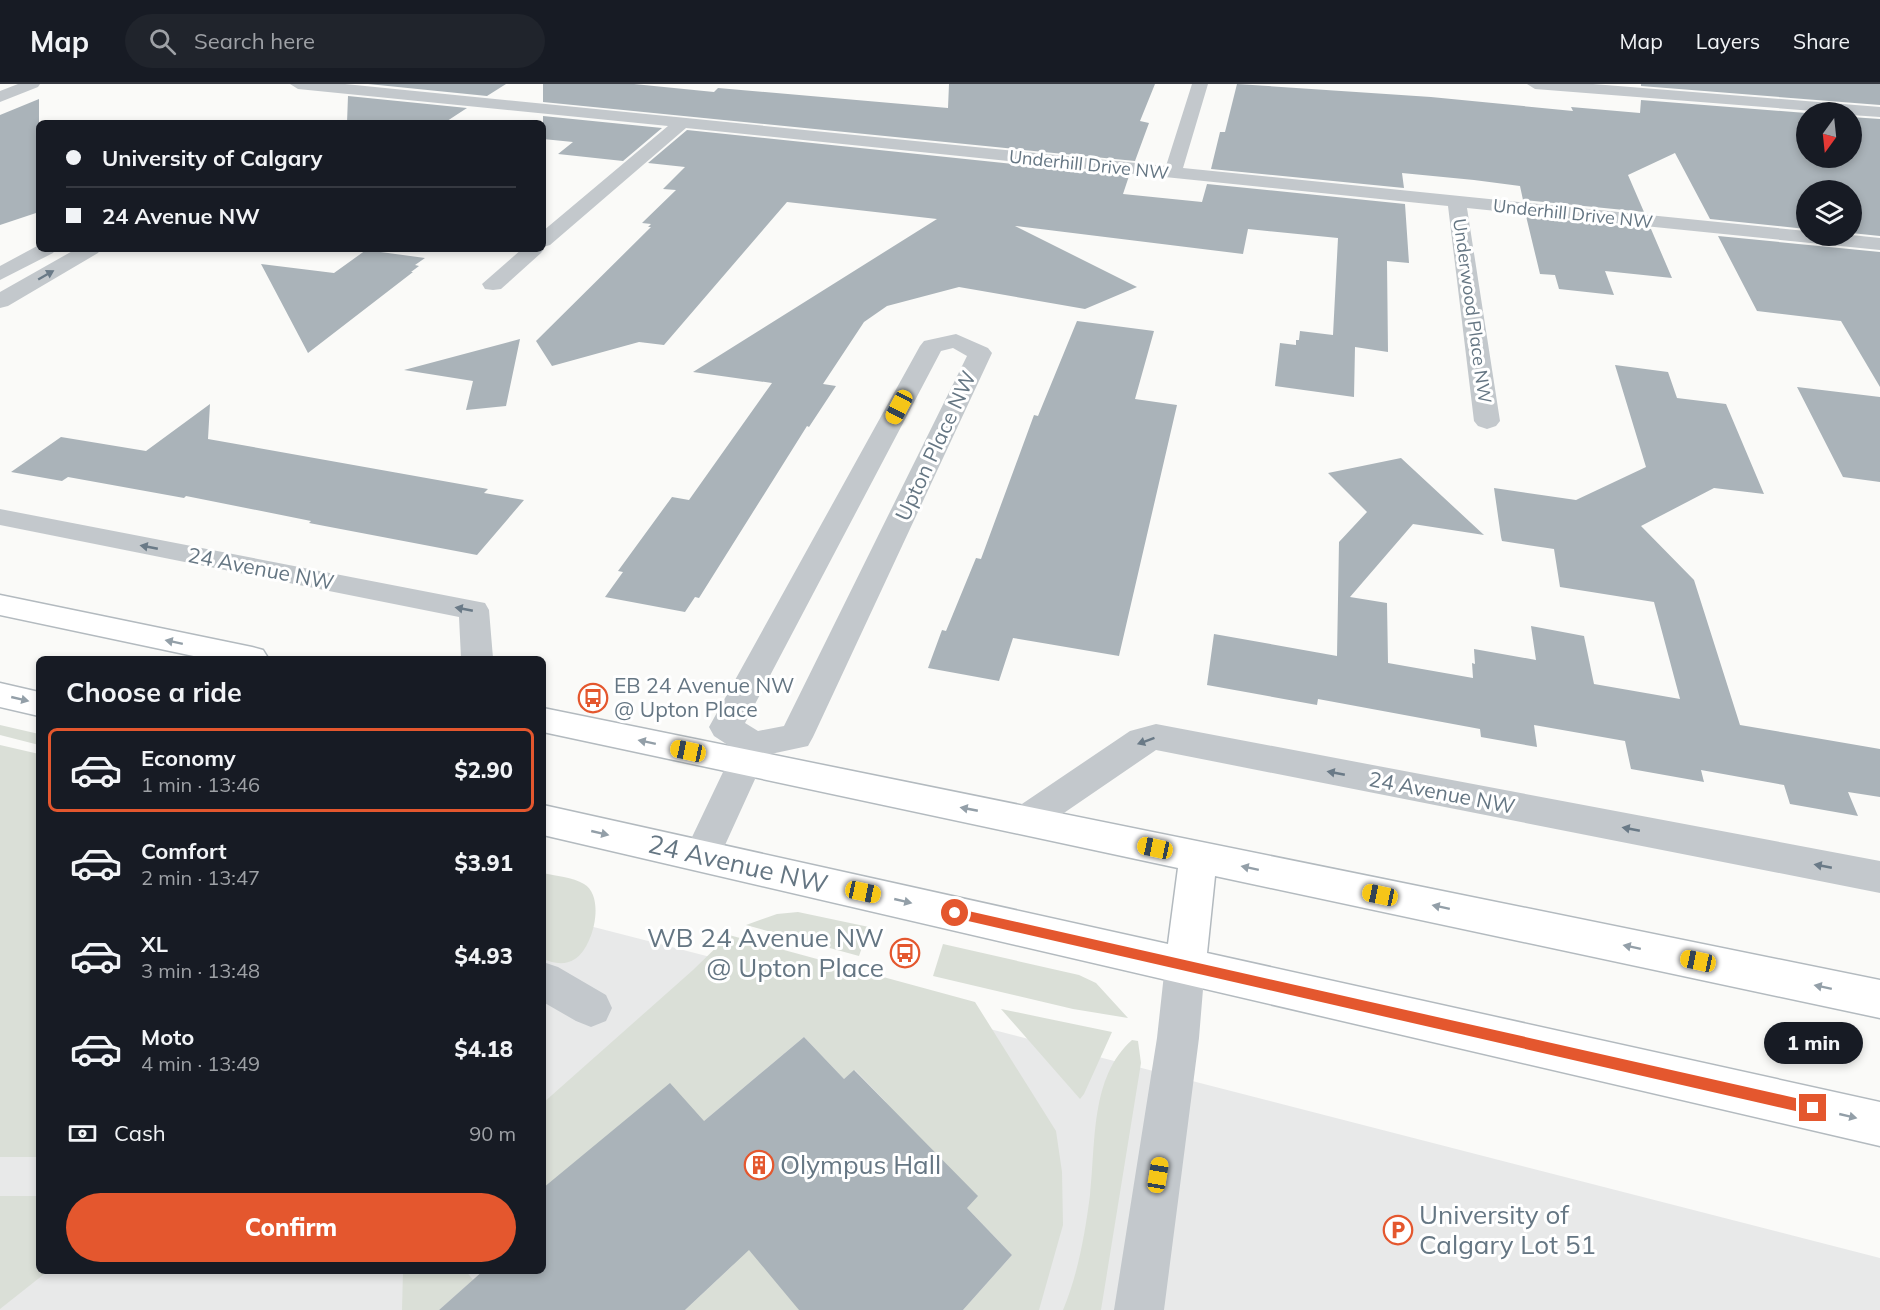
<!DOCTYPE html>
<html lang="en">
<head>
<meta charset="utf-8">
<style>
  body { margin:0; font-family:Mulish,sans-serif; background:#20242c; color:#f1f3f6; height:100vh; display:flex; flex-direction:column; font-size:22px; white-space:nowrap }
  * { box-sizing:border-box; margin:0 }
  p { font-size:20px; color:#9ea1a6 }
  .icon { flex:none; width:33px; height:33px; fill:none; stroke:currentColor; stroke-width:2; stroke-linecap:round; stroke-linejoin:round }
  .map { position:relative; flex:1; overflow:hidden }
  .sheet { position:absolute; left:36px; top:572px; width:510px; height:618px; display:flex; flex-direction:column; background:#171b24; border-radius:9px; box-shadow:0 3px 9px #0003 }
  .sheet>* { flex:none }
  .hud { position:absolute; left:36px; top:36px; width:510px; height:132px; border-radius:9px; box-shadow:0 3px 9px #0003; display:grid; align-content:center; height:132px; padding:0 30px; background:#171b24 }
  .needle { width:39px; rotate:195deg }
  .controls { position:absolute; left:1796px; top:18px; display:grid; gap:12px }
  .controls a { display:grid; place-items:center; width:66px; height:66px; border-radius:50%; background:#171b24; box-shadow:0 3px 9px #0003; font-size:30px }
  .end { position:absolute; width:27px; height:27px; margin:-14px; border:8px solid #e4572e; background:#fff; box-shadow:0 0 0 3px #fff }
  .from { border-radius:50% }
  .bubble { position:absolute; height:42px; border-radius:21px; background:#171b24; box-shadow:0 3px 9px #0003; font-size:20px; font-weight:800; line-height:42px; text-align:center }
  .car { position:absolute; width:18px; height:36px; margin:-18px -9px; border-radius:8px; box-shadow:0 0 4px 2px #0007; background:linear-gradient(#f5c518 24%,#345 0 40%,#f5c518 0 76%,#345 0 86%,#f5c518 0) }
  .hud b { display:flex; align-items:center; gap:21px; height:57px; font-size:22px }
  .hud b+b { border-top:2px solid #363941 }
  .hud i { width:15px; height:15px; background:#f1f3f6 }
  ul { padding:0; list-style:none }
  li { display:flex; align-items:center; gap:18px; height:84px; margin:0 12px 9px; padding:0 18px; border:3px solid transparent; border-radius:9px }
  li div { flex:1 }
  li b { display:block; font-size:22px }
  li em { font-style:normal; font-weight:800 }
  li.selected { border-color:#e4572e }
  li>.icon { width:54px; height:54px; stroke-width:1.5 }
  h2 { padding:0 30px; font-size:27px; line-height:72px }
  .pay { display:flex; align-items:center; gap:15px; height:66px; padding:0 30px; font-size:22px }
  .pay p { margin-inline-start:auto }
  .action { display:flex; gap:12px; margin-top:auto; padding:12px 30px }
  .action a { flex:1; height:69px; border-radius:36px; background:#e4572e; color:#fff; font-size:24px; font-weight:800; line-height:69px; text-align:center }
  header { display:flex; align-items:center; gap:36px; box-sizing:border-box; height:84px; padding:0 30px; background:#171b24; border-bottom:2px solid #363941 }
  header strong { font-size:28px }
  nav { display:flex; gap:33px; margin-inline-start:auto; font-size:21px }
  .search { width:420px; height:54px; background:#20242c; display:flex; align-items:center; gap:15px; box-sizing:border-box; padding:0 21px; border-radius:33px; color:#9ea1a6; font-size:22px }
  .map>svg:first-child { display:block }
</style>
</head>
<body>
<header>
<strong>Map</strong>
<div class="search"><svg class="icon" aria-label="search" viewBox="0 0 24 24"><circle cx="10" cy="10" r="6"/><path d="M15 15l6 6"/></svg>Search here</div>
<nav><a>Map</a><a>Layers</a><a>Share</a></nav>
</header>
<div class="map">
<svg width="1880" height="1226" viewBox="0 0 1880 1226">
  <rect width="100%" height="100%" fill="#fafaf8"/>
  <path fill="#e8e9e9" d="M0,688L39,698V1186H543V830L1880,1174V1226H0Z"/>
  <path fill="#dadfd7" d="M0,641L39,650V661L0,651Z
    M0,661L39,670V1073H0Z
    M543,789C555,792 573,793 584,800C606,813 593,864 575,875C564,882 553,879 543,875Z
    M798,828L869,843L859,872L746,841L777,830Z
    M729,851L975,918L1056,1047L1062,1088L1063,1141L1039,1226H963L1012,1171L967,1124L885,1017L855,986L844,995L804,953L704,1037L543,1121V1019L693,886Z
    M943,860L1079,891L1096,899L1128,934L1073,925L933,892Z
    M1001,925L1112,948L1084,1010L1080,1015Z
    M1132,956L1138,957L1141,979L1101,1226H1063C1078,1190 1085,1150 1090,1111C1096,1059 1090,993 1132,956Z
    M0,1112H39V1186L48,1187L0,1225Z
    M752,1143L799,1226H685L732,1182Z
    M403,1187H466L473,1196L439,1226H402Z"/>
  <path fill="#aab3b9" d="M368,0H506L487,12Z
    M543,0H634L714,8L718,4L948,24L949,0H1155L1140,37L1149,39L1135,77L543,18Z
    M1237,0L1431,13L1573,27L1571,23L1640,29L1641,16L1806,29V74H1851V33L1880,35V152L1851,149V106H1806V145L1710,135L1675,69L1628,91L1644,128L1523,116L1520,102L1474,96L1402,89L1404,104L1211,85L1220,48H1225Z
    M1641,0H1880V21L1641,2Z
    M348,12L467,24L444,39H347Z
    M39,15V128L0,141V31Z
    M543,32L662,44L623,77L558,70L573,58L543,55Z
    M687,46L1129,92L1123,110L1202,118L1207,100L1405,120L1409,179L1387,177L1388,268L1355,263L1354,313L1275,302L1280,259L1296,261V256H1299L1300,247L1333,251L1338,154L1248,145L1243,170L1015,142L1137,203L1085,225L959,203L887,222L864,238L823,300L836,302L809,343L807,342L699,514L695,513L685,528L605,513L623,488L618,487L672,413L689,416L772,299L693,288L937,135L787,118L664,261L639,258L552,282L536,257L651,143H648L651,140L642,139L676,106L663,105L685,83L648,79Z
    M1526,132L1651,145L1672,194L1605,187L1614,211L1559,205L1555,191L1540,190Z
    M1718,152L1880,168V303L1841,237L1757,227Z
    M366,166L425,174L415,181L419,182L411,188H413L308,269L261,180L334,189Z
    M1077,237L1154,247L1135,315L1177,321L1119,572L1013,554L999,597L928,584L942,546L946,547L976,474L981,475L1034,331L1038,332Z
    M520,255L506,322L466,326L473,297L404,286Z
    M1615,281L1668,288L1677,314L1726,320L1764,410L1714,404L1641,442L1694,496L1740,641L1880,665V713L1848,708L1858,732L1790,720L1784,701L1701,686L1704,698L1631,685L1625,657L1534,641L1537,663L1481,653L1480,645L1318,615L1317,621L1207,601L1214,550L1337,572L1339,458L1367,428L1328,389L1401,374L1484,451L1413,440L1350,513L1387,519L1388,579L1473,594L1472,579L1475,580L1474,565L1536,576L1531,542L1584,552L1594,600L1680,615L1654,518L1560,503L1554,465L1502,457L1501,453L1494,404L1576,416L1646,383Z
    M1797,303L1880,313V398L1843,393Z
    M210,320L208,355L488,405L484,409L524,416L477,471L309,439L311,437L186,412L184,414L68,393L62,397L11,388L61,353L146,367Z
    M804,953L844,995L854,986L978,1112L967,1124L1012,1171L963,1226H799L749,1166L685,1226H439L484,1186H543V1104L670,999L704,1037Z"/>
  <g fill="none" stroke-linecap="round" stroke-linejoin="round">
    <g stroke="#b3babf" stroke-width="3">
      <path id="secondary" d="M0,511L252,563L263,566L268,574H203L0,531Z
        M0,599L39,608V632L0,623Z
        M543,624L1880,896V934L1215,792L1207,869L1880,1018V1062L543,751V721L1168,860L1178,784L543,648Z"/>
    </g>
    <path fill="#c3c8cc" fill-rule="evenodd" d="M18,0H40L38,3L0,18V7Z
      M290,0H345L1166,82L1192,0H1208L1183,84L1806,147V152L1851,151L1880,154V166L1467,124L1500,337L1496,342L1487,345L1478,342L1474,337L1448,122L686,44L550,161L543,163V147L668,42L298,5Z
      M1527,0H1593L1880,23V33L1851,31V28H1826L1535,5Z
      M39,161V165H56L53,169L0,196V182Z
      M543,163L544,165L541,169L501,205L493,206L485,205L482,200L522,165Z
      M76,165H101L98,169L8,222L0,224V208Z
      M956,250L988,264L992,269L813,653L808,662L766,671L715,783L702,787L689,783L683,772L734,665L714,652L709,643L920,262L924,257ZM953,264L967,272L784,642L758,647L745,639L941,267Z
      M0,425L485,519L489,526L493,574H461L459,533L0,441Z
      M1156,640L1880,777V809L1156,666L1039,746L1026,751L1013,746L1008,736L1013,726L1130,647Z
      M1185,863L1199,868L1205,881L1199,954L1164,1226H1114L1157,954L1165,881L1171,868Z
      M543,878L558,883L606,911L612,924L606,937L591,943L576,937L543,918Z"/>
    <use href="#secondary" fill="#fff" fill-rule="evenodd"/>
  </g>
  <defs><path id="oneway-solid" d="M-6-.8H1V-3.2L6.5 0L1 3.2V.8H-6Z" transform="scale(1.5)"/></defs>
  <g fill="#6a7a87">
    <use href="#oneway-solid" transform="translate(46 191) rotate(-30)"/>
    <use href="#oneway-solid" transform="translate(149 463) rotate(-169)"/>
    <use href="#oneway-solid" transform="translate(464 525) rotate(-169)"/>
    <use href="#oneway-solid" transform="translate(1146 657) rotate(160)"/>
    <use href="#oneway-solid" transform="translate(1336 689) rotate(-169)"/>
    <use href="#oneway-solid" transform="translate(1631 745) rotate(-169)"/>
    <use href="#oneway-solid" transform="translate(1823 782) rotate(-169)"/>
  </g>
  <g fill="#939fa8">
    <use href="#oneway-solid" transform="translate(174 558) rotate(-168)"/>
    <use href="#oneway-solid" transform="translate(20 615) rotate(13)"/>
    <use href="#oneway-solid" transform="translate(647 658) rotate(-168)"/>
    <use href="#oneway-solid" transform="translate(969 725) rotate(-169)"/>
    <use href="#oneway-solid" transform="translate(600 749) rotate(13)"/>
    <use href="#oneway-solid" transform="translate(1250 784) rotate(-168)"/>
    <use href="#oneway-solid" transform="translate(903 817) rotate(13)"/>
    <use href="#oneway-solid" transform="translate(1441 823) rotate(-168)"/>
    <use href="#oneway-solid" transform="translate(1632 863) rotate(-168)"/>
    <use href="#oneway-solid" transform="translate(1823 903) rotate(-168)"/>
    <use href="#oneway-solid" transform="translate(1848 1032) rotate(13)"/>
  </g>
  <path fill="#e4572e" d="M955,824L1813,1018L1817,1020L1819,1024L1817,1029L1813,1031L955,834L949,829Z"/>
  <defs>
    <g id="bus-ring" transform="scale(1.5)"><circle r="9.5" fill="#fff" stroke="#e4572e" stroke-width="1.5"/><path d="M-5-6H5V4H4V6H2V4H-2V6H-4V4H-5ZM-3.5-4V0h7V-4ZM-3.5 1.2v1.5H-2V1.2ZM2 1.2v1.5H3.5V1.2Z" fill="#e4572e"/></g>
    <g id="building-ring" transform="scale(1.5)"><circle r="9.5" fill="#fff" stroke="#e4572e" stroke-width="1.5"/><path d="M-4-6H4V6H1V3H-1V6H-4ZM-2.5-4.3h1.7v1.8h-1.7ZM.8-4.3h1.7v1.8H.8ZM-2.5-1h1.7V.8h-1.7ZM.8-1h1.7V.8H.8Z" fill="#e4572e"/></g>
    <g id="parking-ring" transform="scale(1.5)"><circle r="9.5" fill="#fff" stroke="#e4572e" stroke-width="1.5"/><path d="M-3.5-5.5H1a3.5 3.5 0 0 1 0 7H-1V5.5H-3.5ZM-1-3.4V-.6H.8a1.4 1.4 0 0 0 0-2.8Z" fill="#e4572e"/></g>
  </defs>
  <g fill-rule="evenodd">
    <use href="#bus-ring" x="593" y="614"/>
    <use href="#bus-ring" x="905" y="869"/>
    <use href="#building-ring" x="759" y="1081"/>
    <use href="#parking-ring" x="1398" y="1146"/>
  </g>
  <g text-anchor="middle" stroke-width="6" stroke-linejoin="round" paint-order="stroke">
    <g font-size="18" fill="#657683" stroke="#fff">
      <text transform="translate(1089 81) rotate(6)" y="6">Underhill Drive NW</text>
      <text transform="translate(1573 130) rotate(6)" y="6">Underhill Drive NW</text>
      <text transform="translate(1472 227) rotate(82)" y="6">Underwood Place NW</text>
    </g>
    <g font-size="21" fill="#657683" stroke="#fff">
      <text transform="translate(936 362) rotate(-65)" y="7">Upton Place NW</text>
      <text transform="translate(261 485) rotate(11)" y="7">24 Avenue NW</text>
      <text transform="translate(1442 709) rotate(11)" y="7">24 Avenue NW</text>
    </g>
    <g font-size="21" fill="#657683" stroke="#fff" text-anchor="start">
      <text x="614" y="609">EB 24 Avenue NW<tspan x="614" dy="24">@ Upton Place</tspan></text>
    </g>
    <g font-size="26" fill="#657683" stroke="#fff">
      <text transform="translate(738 780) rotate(13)" y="9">24 Avenue NW</text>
    </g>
    <g font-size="26" fill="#657683" stroke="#fff" text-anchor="start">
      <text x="884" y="863" text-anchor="end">WB 24 Avenue NW<tspan x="884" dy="30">@ Upton Place</tspan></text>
      <text x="780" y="1090">Olympus Hall</text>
      <text x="1419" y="1140">University of<tspan x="1419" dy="30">Calgary Lot 51</tspan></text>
    </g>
  </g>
</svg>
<div class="controls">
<a><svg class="needle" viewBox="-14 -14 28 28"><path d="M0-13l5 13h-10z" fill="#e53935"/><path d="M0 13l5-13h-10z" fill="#9ea1a6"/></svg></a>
<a><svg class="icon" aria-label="layers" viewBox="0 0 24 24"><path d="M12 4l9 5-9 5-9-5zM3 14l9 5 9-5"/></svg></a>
</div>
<i class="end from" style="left:955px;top:829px"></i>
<i class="end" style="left:1813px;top:1024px"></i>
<div class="bubble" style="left:1764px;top:938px;width:99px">1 min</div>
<i class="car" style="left:899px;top:323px;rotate:208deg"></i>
<i class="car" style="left:688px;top:667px;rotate:282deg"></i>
<i class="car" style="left:1155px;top:764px;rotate:282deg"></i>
<i class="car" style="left:863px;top:808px;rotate:102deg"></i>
<i class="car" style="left:1380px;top:811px;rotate:282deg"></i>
<i class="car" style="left:1698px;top:877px;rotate:282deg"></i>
<i class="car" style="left:1158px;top:1091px;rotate:9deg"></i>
<div class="hud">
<b><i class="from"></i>University of Calgary</b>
<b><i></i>24 Avenue NW</b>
</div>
<section class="sheet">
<h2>Choose a ride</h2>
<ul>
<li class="selected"><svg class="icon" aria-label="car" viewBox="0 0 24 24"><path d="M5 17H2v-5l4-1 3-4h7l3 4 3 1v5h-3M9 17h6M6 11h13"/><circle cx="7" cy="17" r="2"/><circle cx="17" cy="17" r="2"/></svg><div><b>Economy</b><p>1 min · 13:46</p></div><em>$2.90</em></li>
<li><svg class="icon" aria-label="car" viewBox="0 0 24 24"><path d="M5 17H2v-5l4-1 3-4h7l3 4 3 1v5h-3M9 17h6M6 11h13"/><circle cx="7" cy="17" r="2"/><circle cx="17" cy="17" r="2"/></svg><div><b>Comfort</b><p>2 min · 13:47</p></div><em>$3.91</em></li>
<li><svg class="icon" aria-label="car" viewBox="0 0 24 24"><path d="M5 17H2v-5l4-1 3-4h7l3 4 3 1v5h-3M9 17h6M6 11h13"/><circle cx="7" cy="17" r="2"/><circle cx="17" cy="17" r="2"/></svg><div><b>XL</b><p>3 min · 13:48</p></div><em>$4.93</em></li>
<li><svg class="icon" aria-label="car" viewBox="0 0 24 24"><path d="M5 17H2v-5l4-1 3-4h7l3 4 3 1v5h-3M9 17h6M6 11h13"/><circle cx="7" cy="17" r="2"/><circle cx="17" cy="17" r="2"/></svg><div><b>Moto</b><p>4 min · 13:49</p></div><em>$4.18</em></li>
</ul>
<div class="pay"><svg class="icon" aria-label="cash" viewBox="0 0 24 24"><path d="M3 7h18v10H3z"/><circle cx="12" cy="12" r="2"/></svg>Cash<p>90 m</p></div>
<div class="action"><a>Confirm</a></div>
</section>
</div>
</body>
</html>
